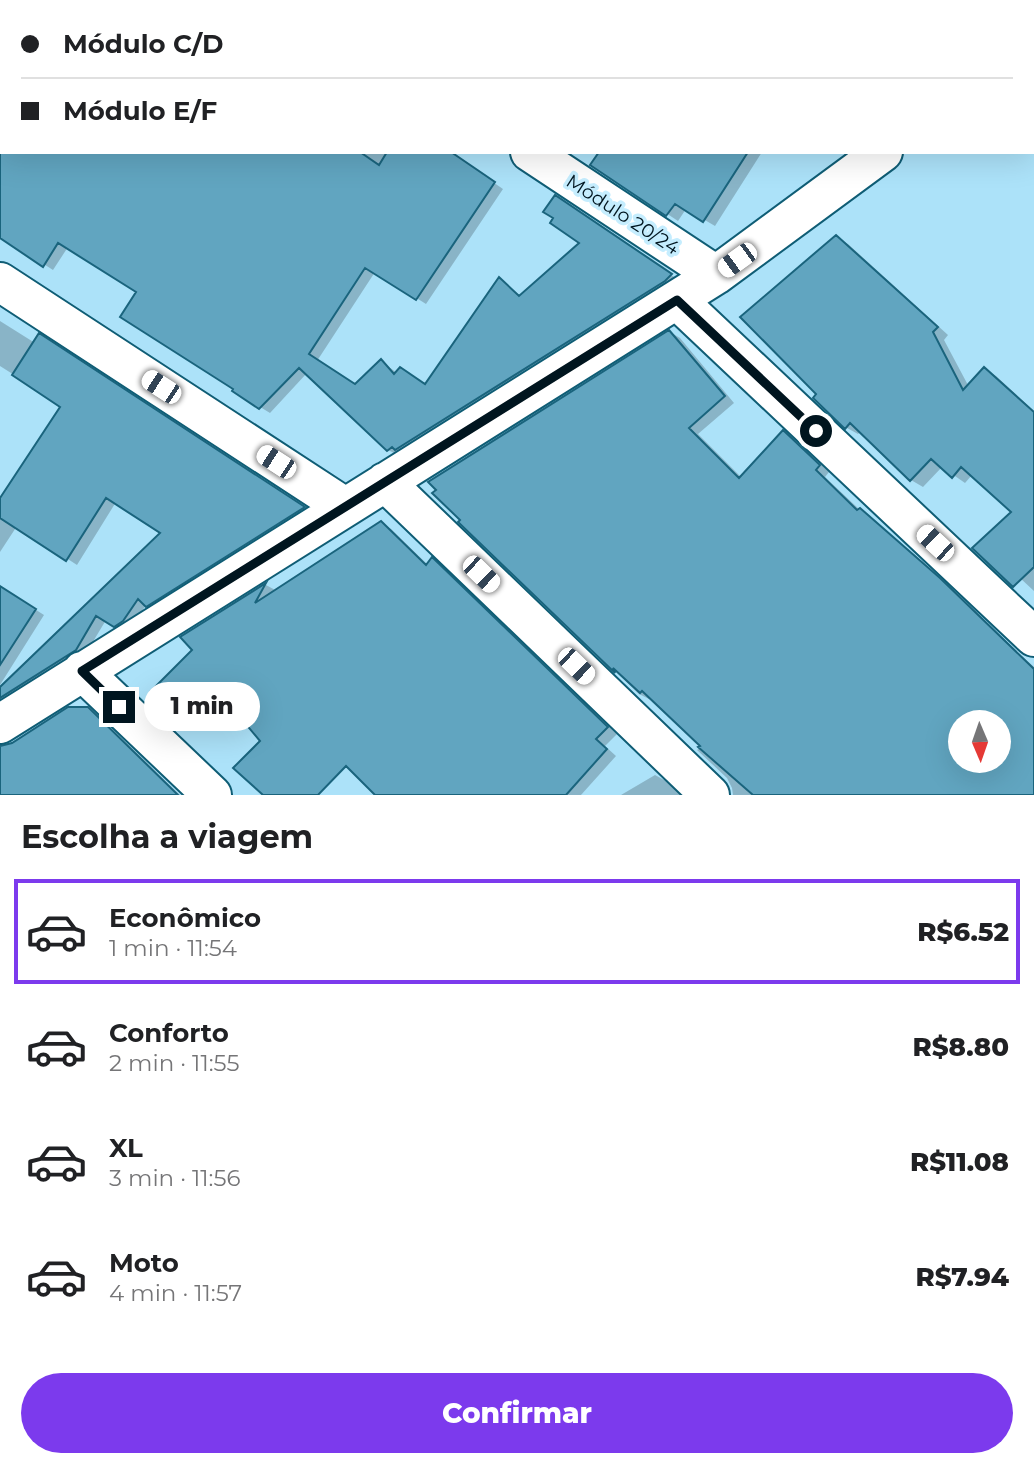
<!DOCTYPE html>
<html lang="pt">
<head>
<meta charset="utf-8">
<style>
  body { margin:0; font-family:Montserrat,sans-serif; background:#f6f6f6; color:#202124; height:100vh; display:flex; flex-direction:column; font-size:26px; white-space:nowrap }
  * { box-sizing:border-box; margin:0 }
  p { font-size:23px; color:#757577 }
  .icon { flex:none; width:38px; height:38px; fill:none; stroke:currentColor; stroke-width:2; stroke-linecap:round; stroke-linejoin:round }
  .map { position:relative; height:795px; overflow:hidden }
  .panel { display:flex; flex-direction:column; background:#fff; flex:1 }
  .panel>* { flex:none }
  .guide { position:absolute; left:0px; top:0px; width:1034px; height:154px; box-shadow:0 7px 28px #0002; display:grid; align-content:center; height:154px; padding:0 21px; background:#fff }
  .needle { width:46px; rotate:178deg }
  .controls { position:absolute; left:948px; top:710px; display:grid; gap:14px }
  .controls a { display:grid; place-items:center; width:63px; height:63px; border-radius:50%; background:#fff; box-shadow:0 7px 28px #0002; font-size:35px }
  .end { position:absolute; width:32px; height:32px; margin:-16px; border:9px solid #00151f; background:#fff; box-shadow:0 0 0 4px #fff }
  .from { border-radius:50% }
  .bubble { position:absolute; height:49px; border-radius:24px; background:#fff; box-shadow:0 7px 28px #0002; font-size:23px; font-weight:800; line-height:49px; text-align:center }
  .car { position:absolute; width:21px; height:42px; margin:-21px -10px; border-radius:9px; box-shadow:0 0 5px 2px #0007; background:linear-gradient(#fff 24%,#345 0 40%,#fff 0 76%,#345 0 86%,#fff 0) }
  .guide b { display:flex; align-items:center; gap:24px; height:66px; font-size:26px }
  .guide b+b { border-top:2px solid #e0e0e0 }
  .guide i { width:18px; height:18px; background:#202124 }
  ul { padding:0; list-style:none }
  li { display:flex; align-items:center; gap:21px; height:105px; margin:0 14px 10px; padding:0 7px; border:4px solid transparent; border-radius:0px }
  li div { flex:1 }
  li b { display:block; font-size:26px }
  li em { font-style:normal; font-weight:800 }
  li.current { border-color:#7c3aed }
  li>.icon { width:63px; height:63px; stroke-width:1.5 }
  h2 { padding:0 21px; font-size:32px; line-height:84px }
  .button { display:flex; gap:14px; margin-top:auto; padding:14px 21px }
  .button a { flex:1; height:80px; border-radius:42px; background:#7c3aed; color:#fff; font-size:28px; font-weight:800; line-height:80px; text-align:center }
  .map>svg:first-child { display:block }
</style>
</head>
<body>
<div class="map">
<svg width="1034" height="795" viewBox="0 0 1034 795">
  <rect width="100%" height="100%" fill="#ace2f9"/>
  <path fill="#0003" fill-rule="evenodd" d="M0,0L279,2H2V152H453L452,154L503,189L426,304L375,272L317,361L356,386L381,361L397,373L426,386L499,279L521,296L582,243L565,202L680,281L398,455L388,450L307,373L270,413L234,391L236,389L138,291L68,247L53,270L0,236Z
    M431,0H1012L1014,2H430Z
    M604,152H762L715,226L686,209L678,221L595,166Z
    M836,237L848,244L948,335L944,340L969,387L984,369L996,376L1034,411V591L981,542L1013,512L972,475L965,483L942,467L923,487L911,480L861,431L858,434L847,428L815,398L819,394Z
    M0,321L35,343L49,341L312,513L156,611L146,605L132,626L124,631L106,620L85,655L0,709V690L163,533L116,502L77,565L17,526L0,552V501L63,406L0,366Z
    M670,332L680,338L734,403L698,434L742,478L783,432L794,438L829,472L825,477L860,510L870,516L1034,667V795H733L732,788L727,778L697,750L703,746L651,697L649,699L639,694L461,522ZM961,723H999V761H961Z
    M381,523L391,529L428,565L432,560L442,565L617,734L605,746L616,756L581,795H378L335,752L224,694L194,725L184,719L195,650L183,637L266,585L277,591Z
    M0,587L44,615L0,685Z
    M87,708L97,714L180,795H0V760Z
    M655,775L666,781L681,795H621Z"/>
  <path fill="#61a5c0" stroke="#1a647d" stroke-width="2" fill-rule="evenodd" d="M0,152H360L379,165L387,152H451L495,182L416,300L365,268L309,354L355,384L381,359L394,374L400,367L425,384L499,277L519,296L579,243L550,223L553,218L543,212L555,195L672,274L665,281L395,450L392,447L387,451L299,368L259,409L232,391L233,389L120,317L136,292L58,243L43,267L0,238Z
    M599,152H748L703,222L675,204L666,216L590,165Z
    M836,235L938,327L933,332L963,390L984,367L1034,412V567L1013,587L972,548L1011,512L961,467L952,478L931,459L910,481L850,423L845,429L813,398L816,394L740,317Z
    M669,330L725,396L689,428L739,478L783,430L820,465L816,470L857,510L860,508L940,578L1034,669V795H753L698,747L700,746L642,691L640,693L613,668L615,673L458,522L460,520L432,493L436,490L428,482ZM961,723H999V761H961Z
    M39,333L305,507L146,607L138,599L123,621L114,627L96,616L76,650L0,698V687L160,533L106,498L66,561L0,518V498L60,407L12,375Z
    M381,521L426,565L432,557L608,727L596,739L607,749L566,795H375L346,766L318,795H263L233,768L260,741L215,687L183,721L151,691L192,650L180,637L266,583L255,603Z
    M0,586L36,609L0,665Z
    M68,707H88L178,795H0V746L12,743Z"/>
  <g fill="none" stroke-linecap="round" stroke-linejoin="round">
    <g stroke="#0f5d75" stroke-width="42">
      <path id="minor" d="M299,0L302,2
        M1032,42L1034,41
        M530,152L716,275
        M0,282L345,507
        M677,300L1034,637
        M385,482L710,795
        M82,671L212,795
        M0,724L716,275L883,152"/>
    </g>
    <use href="#minor" stroke="#fff" stroke-width="38"/>
  </g>
  <g fill="none" stroke-linecap="round" stroke-linejoin="round">
    <path stroke="#00151f" stroke-width="9" d="M119,707L82,671L677,300L816,431"/>
  </g>
  <g text-anchor="middle" stroke-width="7" stroke-linejoin="round" paint-order="stroke">
    <g font-size="19" fill="#00151f" stroke="#c5edfe">
      <text transform="translate(623 214) rotate(33)" y="7">Módulo 20/24</text>
    </g>
  </g>
</svg>
<div class="controls">
<a><svg class="needle" viewBox="-14 -14 28 28"><path d="M0-13l5 13h-10z" fill="#e53935"/><path d="M0 13l5-13h-10z" fill="#757577"/></svg></a>
</div>
<i class="end from" style="left:816px;top:431px"></i>
<i class="end" style="left:119px;top:707px"></i>
<div class="bubble" style="left:144px;top:682px;width:116px">1 min</div>
<i class="car" style="left:737px;top:260px;rotate:234deg"></i>
<i class="car" style="left:161px;top:387px;rotate:303deg"></i>
<i class="car" style="left:276px;top:462px;rotate:303deg"></i>
<i class="car" style="left:935px;top:543px;rotate:313deg"></i>
<i class="car" style="left:481px;top:574px;rotate:134deg"></i>
<i class="car" style="left:576px;top:666px;rotate:134deg"></i>
<div class="guide">
<b><i class="from"></i>Módulo C/D</b>
<b><i></i>Módulo E/F</b>
</div>
</div>
<section class="panel">
<h2>Escolha a viagem</h2>
<ul>
<li class="current"><svg class="icon" aria-label="car" viewBox="0 0 24 24"><path d="M5 17H2v-5l4-1 3-4h7l3 4 3 1v5h-3M9 17h6M6 11h13"/><circle cx="7" cy="17" r="2"/><circle cx="17" cy="17" r="2"/></svg><div><b>Econômico</b><p>1 min · 11:54</p></div><em>R$6.52</em></li>
<li><svg class="icon" aria-label="car" viewBox="0 0 24 24"><path d="M5 17H2v-5l4-1 3-4h7l3 4 3 1v5h-3M9 17h6M6 11h13"/><circle cx="7" cy="17" r="2"/><circle cx="17" cy="17" r="2"/></svg><div><b>Conforto</b><p>2 min · 11:55</p></div><em>R$8.80</em></li>
<li><svg class="icon" aria-label="car" viewBox="0 0 24 24"><path d="M5 17H2v-5l4-1 3-4h7l3 4 3 1v5h-3M9 17h6M6 11h13"/><circle cx="7" cy="17" r="2"/><circle cx="17" cy="17" r="2"/></svg><div><b>XL</b><p>3 min · 11:56</p></div><em>R$11.08</em></li>
<li><svg class="icon" aria-label="car" viewBox="0 0 24 24"><path d="M5 17H2v-5l4-1 3-4h7l3 4 3 1v5h-3M9 17h6M6 11h13"/><circle cx="7" cy="17" r="2"/><circle cx="17" cy="17" r="2"/></svg><div><b>Moto</b><p>4 min · 11:57</p></div><em>R$7.94</em></li>
</ul>
<div class="button"><a>Confirmar</a></div>
</section>
</body>
</html>
